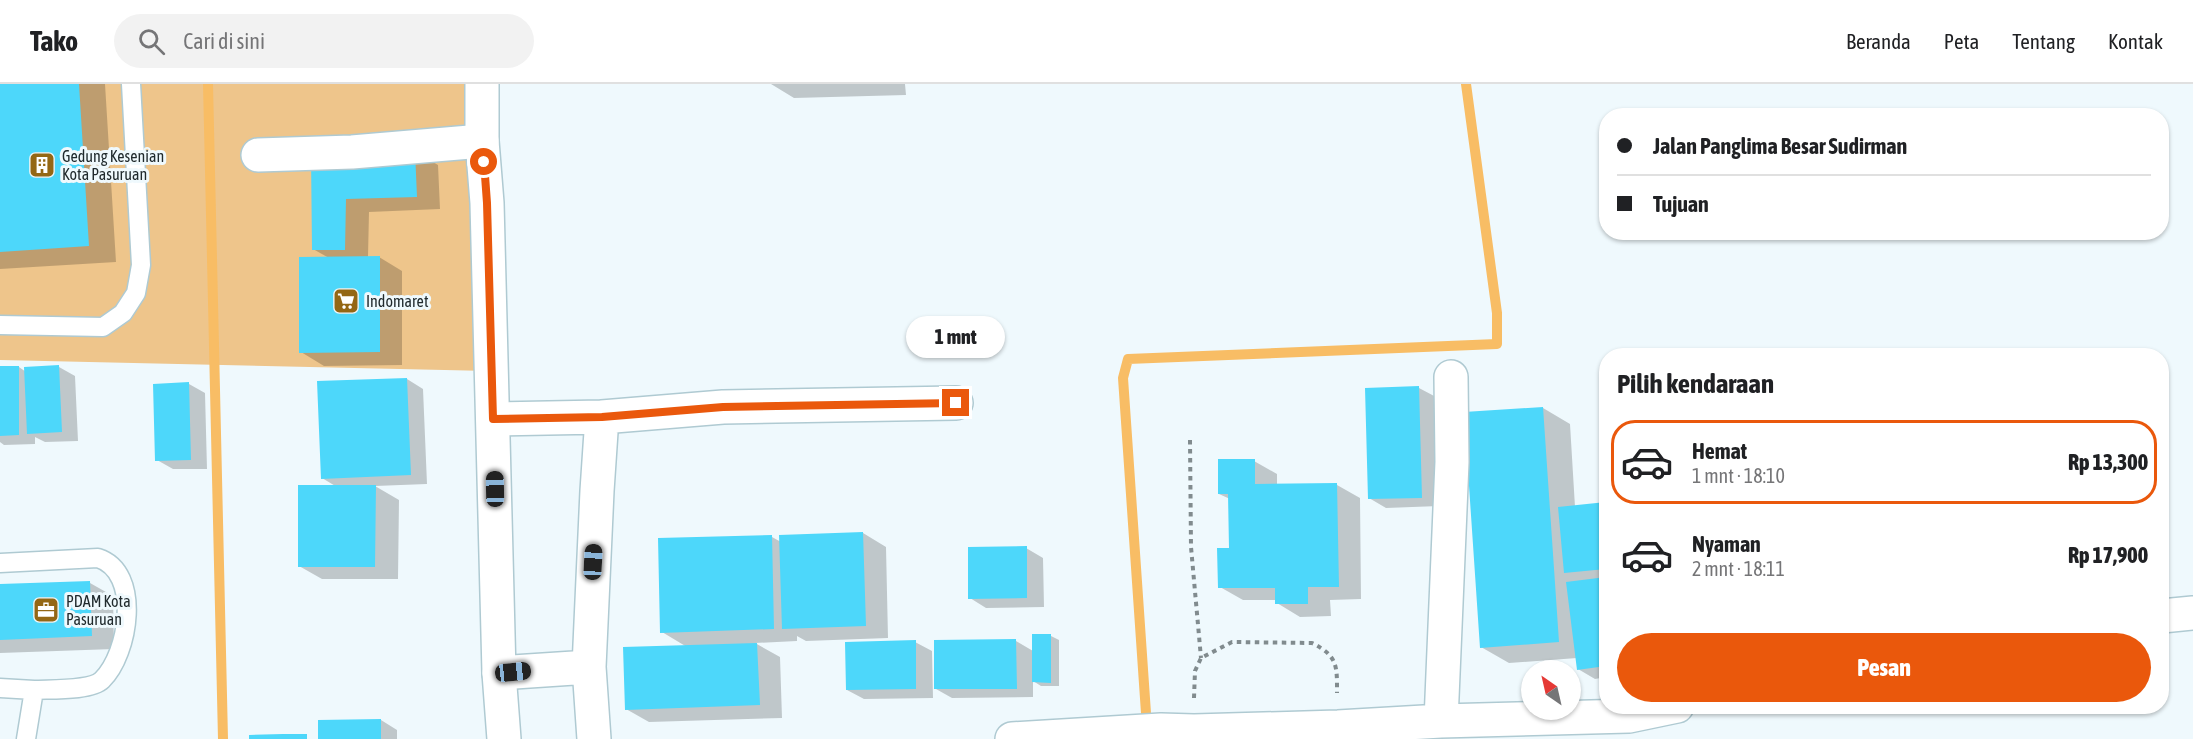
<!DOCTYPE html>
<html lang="id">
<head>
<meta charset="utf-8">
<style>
  body { margin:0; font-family:"Asap Condensed",sans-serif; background:#f2f2f2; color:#202124; height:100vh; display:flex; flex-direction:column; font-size:22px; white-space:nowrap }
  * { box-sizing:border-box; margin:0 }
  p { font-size:20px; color:#757577 }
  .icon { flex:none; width:33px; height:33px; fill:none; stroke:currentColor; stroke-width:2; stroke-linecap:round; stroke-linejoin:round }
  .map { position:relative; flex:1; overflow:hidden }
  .drawer { position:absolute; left:1599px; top:264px; width:570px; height:366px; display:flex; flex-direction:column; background:#fff; border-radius:24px; box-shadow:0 2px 4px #0004 }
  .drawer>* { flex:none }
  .banner { position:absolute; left:1599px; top:24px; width:570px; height:132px; border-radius:24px; box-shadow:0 2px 4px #0004; display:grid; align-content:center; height:132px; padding:0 18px; background:#fff }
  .needle { width:39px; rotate:326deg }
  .buttons { position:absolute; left:1521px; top:576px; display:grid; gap:12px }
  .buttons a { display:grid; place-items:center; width:60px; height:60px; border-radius:50%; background:#fff; box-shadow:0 2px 4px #0004; font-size:30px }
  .end { position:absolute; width:27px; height:27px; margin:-14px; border:8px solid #ea580c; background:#fff; box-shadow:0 0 0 3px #fff }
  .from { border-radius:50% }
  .bubble { position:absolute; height:42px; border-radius:21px; background:#fff; box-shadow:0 2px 4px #0004; font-size:20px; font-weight:800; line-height:42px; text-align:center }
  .car { position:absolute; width:18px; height:36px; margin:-18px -9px; border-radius:8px; box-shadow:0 0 4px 2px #0007; background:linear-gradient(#222 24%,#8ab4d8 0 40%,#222 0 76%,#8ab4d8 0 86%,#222 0) }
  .banner b { display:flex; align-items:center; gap:21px; height:57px; font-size:22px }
  .banner b+b { border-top:2px solid #e0e0e0 }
  .banner i { width:15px; height:15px; background:#202124 }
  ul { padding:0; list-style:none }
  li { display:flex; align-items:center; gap:18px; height:84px; margin:0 12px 9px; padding:0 6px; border:3px solid transparent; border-radius:24px }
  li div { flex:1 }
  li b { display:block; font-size:22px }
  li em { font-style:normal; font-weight:800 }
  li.on { border-color:#ea580c }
  li>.icon { width:54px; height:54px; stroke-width:1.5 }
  h2 { padding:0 18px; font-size:27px; line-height:72px }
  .primary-button { display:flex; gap:12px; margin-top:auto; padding:12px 18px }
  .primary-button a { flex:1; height:69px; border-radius:36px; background:#ea580c; color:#fff; font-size:24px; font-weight:800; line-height:69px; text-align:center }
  header { display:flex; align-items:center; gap:36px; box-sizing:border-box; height:84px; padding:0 30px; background:#fff; border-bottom:2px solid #e0e0e0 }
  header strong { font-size:28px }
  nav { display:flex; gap:33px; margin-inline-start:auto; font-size:21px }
  .search { width:420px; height:54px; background:#f2f2f2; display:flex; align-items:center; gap:15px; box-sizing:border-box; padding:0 21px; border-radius:33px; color:#757577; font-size:22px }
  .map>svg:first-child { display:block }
</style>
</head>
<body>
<header>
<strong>Tako</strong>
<div class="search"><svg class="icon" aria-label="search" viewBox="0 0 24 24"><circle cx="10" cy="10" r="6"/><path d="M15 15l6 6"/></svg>Cari di sini</div>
<nav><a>Beranda</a><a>Peta</a><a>Tentang</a><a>Kontak</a></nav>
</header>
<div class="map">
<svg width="2193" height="655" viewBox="0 0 2193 655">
  <rect width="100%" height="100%" fill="#eff9fd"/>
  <path fill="#eec58b" d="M0,0H483L489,287L0,276Z"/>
  <path fill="#0003" d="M0,0H105L116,178L0,185Z
    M771,0H905L906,11L794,14Z
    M415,68L438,81L440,125L369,128L368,173H379L402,187V281L324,282L301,268L329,174L313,165V72Z
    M19,283L26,288L59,283L75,292L78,357L45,358L35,353V360L4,361L0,358V284Z
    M407,295L423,305L427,400L375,402L399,416L398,495H322L299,482L337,403L322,394Z
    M189,300L205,309L207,385H173L157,376Z
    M1419,304L1436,313L1439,422L1386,424L1369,414L1367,305Z
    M1543,324L1570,340L1575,423L1606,420V593L1595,595L1578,585L1577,574L1509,579L1481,563Z
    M1254,377L1277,390V401H1337L1360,414L1361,515L1330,516L1331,532L1300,533L1277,519V516H1243L1220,503L1231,465L1230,415L1219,410Z
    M863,449L886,463L888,554L806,557L797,552V557L755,559L780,573L782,634L649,638L626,625L687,563L662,548L772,453L781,458Z
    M1026,464L1043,474L1044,523L986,524L970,514Z
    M90,499L113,512L114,565L0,569V502Z
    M1051,552L1059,556V602H1041L1033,597V613L952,614L936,605L1016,557L1033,567Z
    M915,558L932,567L933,614L864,615L847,606Z
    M381,636L397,646V655H319Z"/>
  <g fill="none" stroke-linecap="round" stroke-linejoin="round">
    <path stroke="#f8bd65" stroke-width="10" d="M208,0L223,655
      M1144,643L1146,629L1123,294L1128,275L1497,260V229L1466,0"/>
  </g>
  <path fill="#4dd7fa" d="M0,0H79L89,162L0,168Z
    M415,67L417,113L346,115L345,166H312L311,71Z
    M380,172V268L299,269V173Z
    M59,281L62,348L27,350L24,283Z
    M0,282H19V351L0,352Z
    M407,294L411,391L321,395L317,297Z
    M189,298L191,376L155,377L153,300Z
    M1419,302L1422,414L1368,415L1365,304Z
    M1543,323L1559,558L1480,564L1464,328Z
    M1218,375H1255V400L1337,399L1339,503H1308V520H1275V504H1218L1217,464H1229L1228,410H1218Z
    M298,401H376L375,483H298Z
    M1606,418V485L1564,489L1558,423Z
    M863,448L866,542L782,545L779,451Z
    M772,451L774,545L660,549L658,454Z
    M1027,462V514L968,515V463Z
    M1606,493V582L1577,586L1566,498Z
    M90,497L92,552L0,556V500Z
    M1032,550H1051V599L1032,598Z
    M1016,555L1017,605H934V556Z
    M916,556V605L846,606L845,558Z
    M757,559L760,621L625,626L623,563Z
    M381,635V655H318V636Z
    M283,650H307V655H249V651Z"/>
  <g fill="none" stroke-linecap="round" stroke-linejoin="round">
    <g stroke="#afcad2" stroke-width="21">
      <path id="service" d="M0,241L103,243L123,229L136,209L141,181L131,0
        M0,479L98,474C142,488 129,570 102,596C91,607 49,605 34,606L26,655
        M0,604L34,606"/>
    </g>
    <g stroke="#afcad2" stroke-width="36">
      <path id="minor" d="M258,71L352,68L482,57
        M493,335L602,333
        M2162,532L2193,529
        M589,583L594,655
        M499,589L589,583L597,407L602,333L723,323L956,319
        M1441,637L1452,378L1451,293
        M1012,655L1161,646L1194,647L1338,643L1441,637L1629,632L1677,622"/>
    </g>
    <g stroke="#afcad2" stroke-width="36">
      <path id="primary" d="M482,0V57L487,119L499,589L504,655"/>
    </g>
    <path stroke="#818b8e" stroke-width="4" stroke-dasharray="4.5 4.5" stroke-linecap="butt" d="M1190,356L1191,463L1201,574
      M1194,614L1195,587L1201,574L1232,558L1312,559C1338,572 1337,582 1337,609"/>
    <use href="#service" stroke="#fff" stroke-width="18"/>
    <use href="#minor" stroke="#fff" stroke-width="33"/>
    <use href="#primary" stroke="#fff" stroke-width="33"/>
  </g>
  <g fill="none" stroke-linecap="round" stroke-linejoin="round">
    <path stroke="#ea580c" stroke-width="8" d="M484,78L487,119L493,335L602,333L723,323L956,319"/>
  </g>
  <defs>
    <g id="building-square" transform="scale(1.35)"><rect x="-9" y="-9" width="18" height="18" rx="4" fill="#946714" stroke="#eff9fd"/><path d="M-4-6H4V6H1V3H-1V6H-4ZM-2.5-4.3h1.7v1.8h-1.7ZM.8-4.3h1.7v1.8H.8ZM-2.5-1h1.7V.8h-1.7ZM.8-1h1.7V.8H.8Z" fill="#fff"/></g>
    <g id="supermarket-square" transform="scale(1.35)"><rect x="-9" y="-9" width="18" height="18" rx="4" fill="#946714" stroke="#eff9fd"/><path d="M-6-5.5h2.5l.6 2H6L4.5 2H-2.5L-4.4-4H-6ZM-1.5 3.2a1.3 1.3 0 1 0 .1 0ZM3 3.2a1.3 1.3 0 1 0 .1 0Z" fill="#fff"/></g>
    <g id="office-square" transform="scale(1.35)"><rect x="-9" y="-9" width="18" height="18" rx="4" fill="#946714" stroke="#eff9fd"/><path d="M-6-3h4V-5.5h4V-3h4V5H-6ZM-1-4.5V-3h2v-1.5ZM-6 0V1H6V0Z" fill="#fff"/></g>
  </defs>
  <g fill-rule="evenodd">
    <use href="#building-square" x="42" y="81"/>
    <use href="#supermarket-square" x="346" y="217"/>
    <use href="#office-square" x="46" y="526"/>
  </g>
  <g text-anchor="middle" stroke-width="6" stroke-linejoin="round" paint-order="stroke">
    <g font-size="16" fill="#202a2d" stroke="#eff9fd" text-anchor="start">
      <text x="62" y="78">Gedung Kesenian<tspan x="62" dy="18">Kota Pasuruan</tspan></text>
      <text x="366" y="223">Indomaret</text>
      <text x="66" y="523">PDAM Kota<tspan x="66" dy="18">Pasuruan</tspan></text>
    </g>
  </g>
</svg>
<div class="buttons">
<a><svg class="needle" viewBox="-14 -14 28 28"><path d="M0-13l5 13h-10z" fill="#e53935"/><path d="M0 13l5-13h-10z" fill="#757577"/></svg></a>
</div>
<i class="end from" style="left:484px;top:78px"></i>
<i class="end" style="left:956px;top:319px"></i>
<div class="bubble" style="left:906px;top:232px;width:99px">1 mnt</div>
<i class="car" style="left:495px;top:405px;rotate:359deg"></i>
<i class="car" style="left:593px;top:478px;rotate:3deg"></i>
<i class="car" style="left:513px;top:588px;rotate:84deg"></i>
<div class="banner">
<b><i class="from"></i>Jalan Panglima Besar Sudirman</b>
<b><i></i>Tujuan</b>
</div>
<section class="drawer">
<h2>Pilih kendaraan</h2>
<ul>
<li class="on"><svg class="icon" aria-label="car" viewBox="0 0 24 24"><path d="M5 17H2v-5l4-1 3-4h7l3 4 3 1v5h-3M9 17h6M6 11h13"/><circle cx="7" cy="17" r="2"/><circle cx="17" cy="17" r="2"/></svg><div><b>Hemat</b><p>1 mnt · 18:10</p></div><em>Rp 13,300</em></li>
<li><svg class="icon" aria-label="car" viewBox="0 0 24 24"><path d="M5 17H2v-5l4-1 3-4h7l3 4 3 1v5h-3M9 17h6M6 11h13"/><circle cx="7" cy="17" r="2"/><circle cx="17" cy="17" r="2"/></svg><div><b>Nyaman</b><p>2 mnt · 18:11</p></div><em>Rp 17,900</em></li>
</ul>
<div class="primary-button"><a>Pesan</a></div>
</section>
</div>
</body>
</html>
